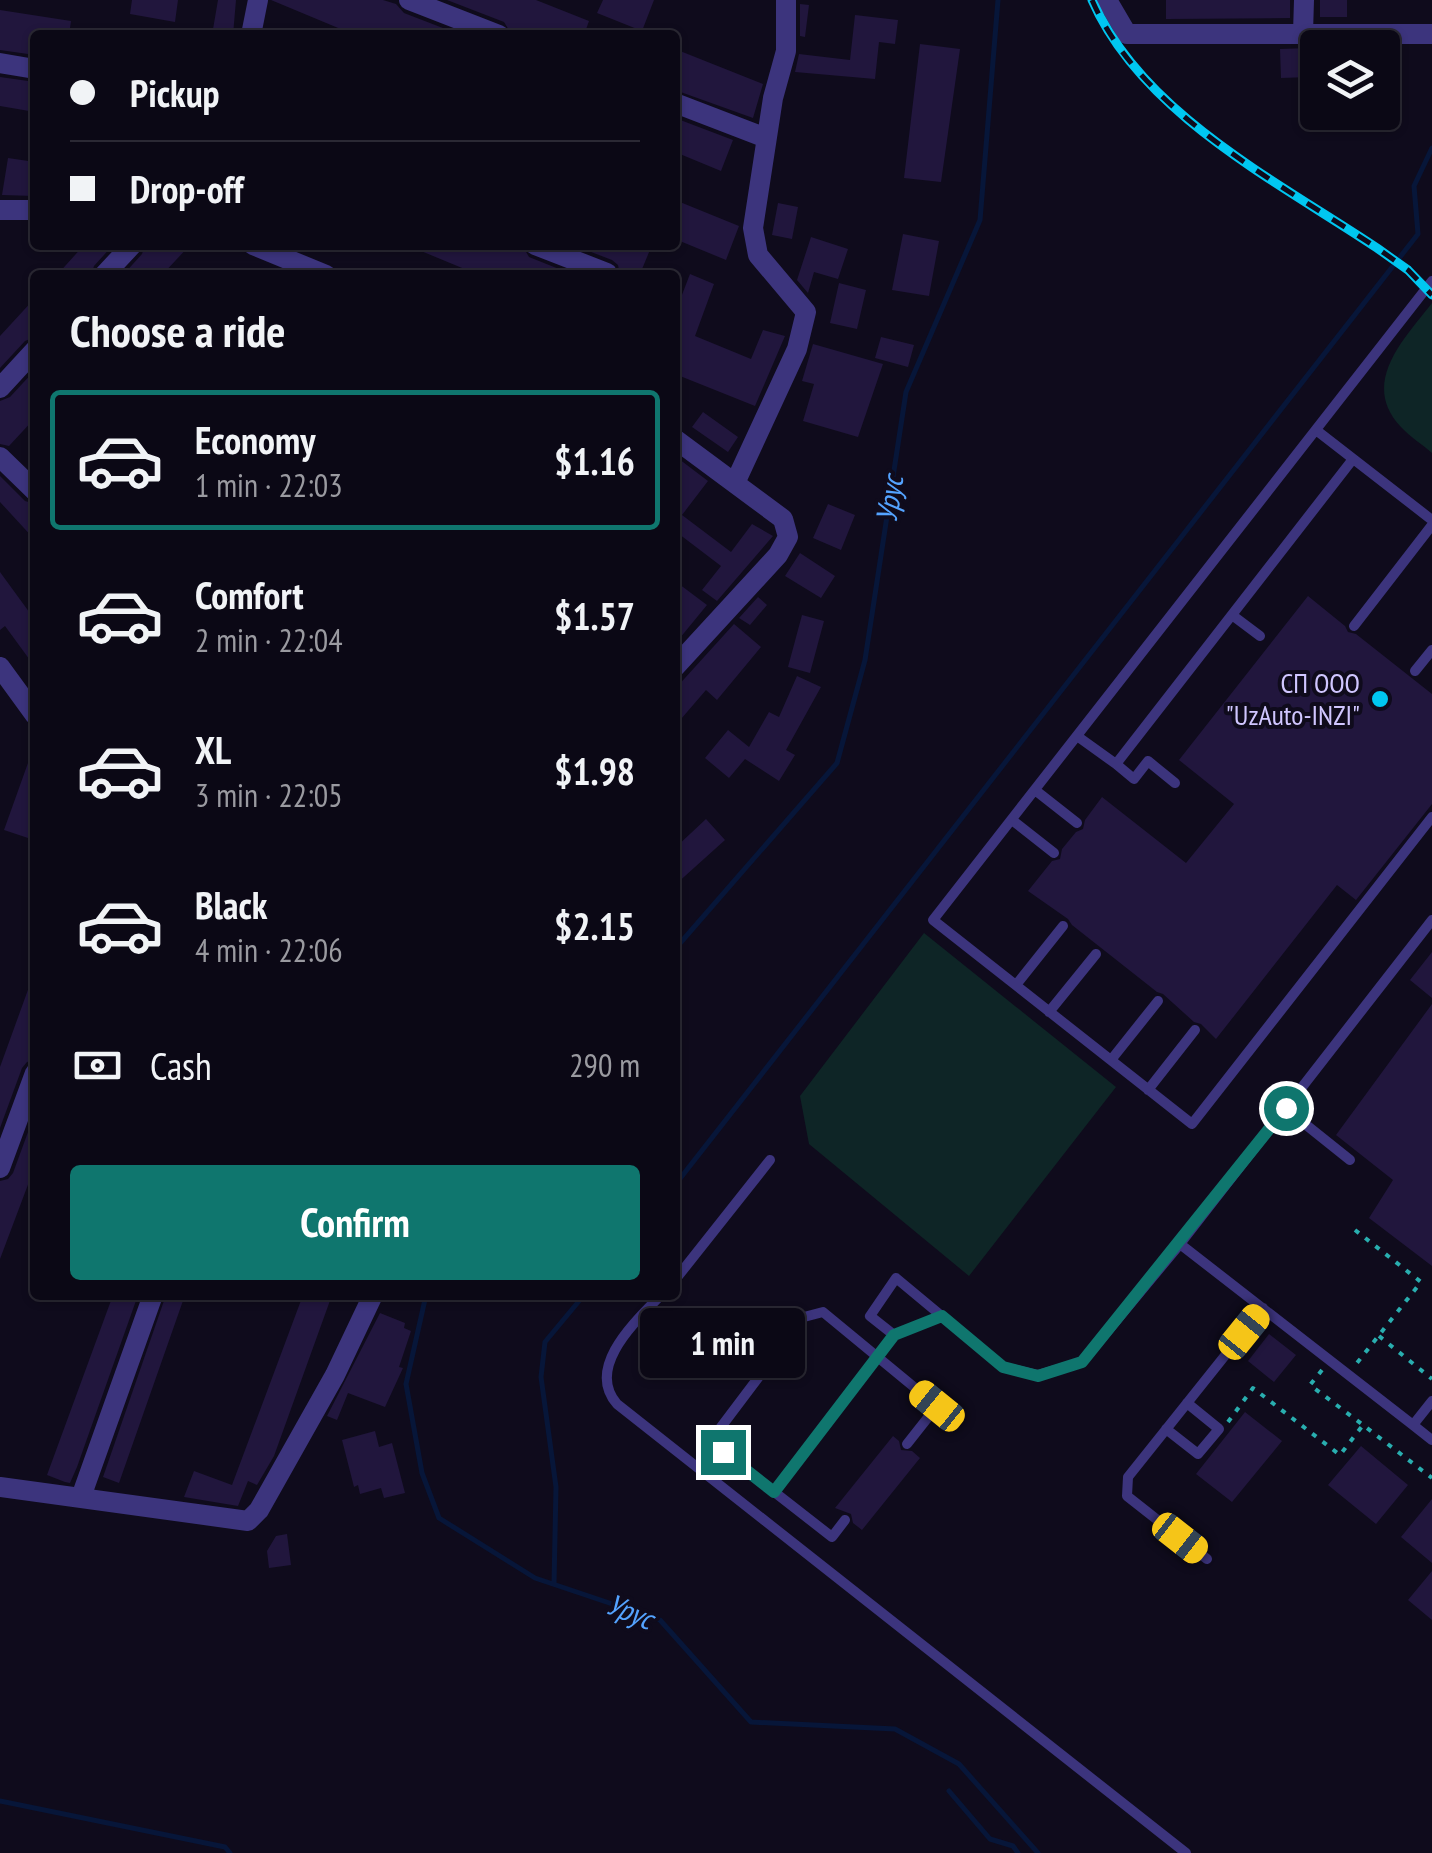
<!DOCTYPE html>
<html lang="en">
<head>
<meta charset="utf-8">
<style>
  body { margin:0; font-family:"PT Sans Narrow",sans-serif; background:#191622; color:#f1f3f6; height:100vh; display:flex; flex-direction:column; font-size:38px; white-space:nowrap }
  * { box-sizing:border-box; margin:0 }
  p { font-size:32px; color:#9a9aa0 }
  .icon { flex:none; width:55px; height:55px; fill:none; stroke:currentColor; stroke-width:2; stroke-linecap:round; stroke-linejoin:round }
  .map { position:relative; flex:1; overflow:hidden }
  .side { position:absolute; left:30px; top:270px; width:650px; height:1030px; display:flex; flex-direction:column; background:#0b0815; border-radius:10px; box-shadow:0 2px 8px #0004,0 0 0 2px #2b2934 }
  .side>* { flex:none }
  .guide { position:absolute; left:30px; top:30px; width:650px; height:220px; border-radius:10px; box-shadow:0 2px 8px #0004,0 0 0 2px #2b2934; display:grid; align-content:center; height:220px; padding:0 40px; background:#0b0815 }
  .buttons { position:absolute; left:1300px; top:30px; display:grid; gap:20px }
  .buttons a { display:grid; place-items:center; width:100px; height:100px; border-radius:10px; background:#0b0815; box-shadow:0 2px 8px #0004,0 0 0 2px #2b2934; font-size:50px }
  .end { position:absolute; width:45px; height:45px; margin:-22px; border:12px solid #0f766e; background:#fff; box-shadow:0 0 0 5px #fff }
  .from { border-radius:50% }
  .bubble { position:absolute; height:70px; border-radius:10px; background:#0b0815; box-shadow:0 2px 8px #0004,0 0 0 2px #2b2934; font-size:32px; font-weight:600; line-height:70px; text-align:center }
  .car { position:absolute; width:30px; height:60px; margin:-30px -15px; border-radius:12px; box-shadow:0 0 8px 2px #0007; background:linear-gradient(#f5c518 24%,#345 0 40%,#f5c518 0 76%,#345 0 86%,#f5c518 0) }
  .guide b { display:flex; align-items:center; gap:35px; height:95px; font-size:38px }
  .guide b+b { border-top:2px solid #2b2934 }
  .guide i { width:25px; height:25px; background:#f1f3f6 }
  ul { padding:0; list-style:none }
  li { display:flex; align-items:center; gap:30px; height:140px; margin:0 20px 15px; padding:0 20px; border:5px solid transparent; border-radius:10px }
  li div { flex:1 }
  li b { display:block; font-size:38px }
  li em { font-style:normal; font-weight:600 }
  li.on { border-color:#0f766e }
  li>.icon { width:90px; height:90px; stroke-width:1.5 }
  h2 { padding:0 40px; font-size:45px; line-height:120px }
  .pay { display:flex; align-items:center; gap:25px; height:110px; padding:0 40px; font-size:38px }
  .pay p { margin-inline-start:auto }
  .cta { display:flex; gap:20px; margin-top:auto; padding:20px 40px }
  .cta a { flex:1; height:115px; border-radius:10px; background:#0f766e; color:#fff; font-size:40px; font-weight:600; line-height:115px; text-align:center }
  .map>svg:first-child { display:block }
</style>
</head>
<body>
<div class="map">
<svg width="1432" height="1853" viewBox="0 0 1432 1853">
  <rect width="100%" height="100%" fill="#0f0b1c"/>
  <path fill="#0e2526" d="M1432,303V453C1422,444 1410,437 1401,427C1359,383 1405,338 1432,303Z
    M924,933L1116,1087L969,1276L809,1144L800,1096Z"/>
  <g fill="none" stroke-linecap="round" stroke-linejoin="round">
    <path stroke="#071639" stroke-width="5" d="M675,949L837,763L865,660L906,392L980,220L998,0
      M675,1185L1418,234L1414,186L1432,148
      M426,1295L406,1384L422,1473L439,1518L535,1578L660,1620L751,1722L895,1729L959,1764L1038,1853
      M554,1584L556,1487L541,1377L545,1342L584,1295
      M949,1791L990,1839L1013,1846L1018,1853
      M0,1801L225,1847L230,1853"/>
  </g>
  <path fill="#21163d" d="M132,0H178L175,22L130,14Z
    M218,0H236L233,35H212Z
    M271,0H383L396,4L404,13L461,35H355Z
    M447,0H536L589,21L584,35H512L504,22Z
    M603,0H654L642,31L597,13Z
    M1166,0H1290V18L1166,19Z
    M1320,0H1347V17H1320Z
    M800,4L809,5L805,37L800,36Z
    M0,10L71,21L69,35H35V55L0,50Z
    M855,15L898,20L895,44L879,42L875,79L795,72L799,54L850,60Z
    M920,44L960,49L941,182L904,178Z
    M1309,48L1310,77L1281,78L1280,49Z
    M675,49L763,84L753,118L675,90Z
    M0,77L35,82V112L0,106Z
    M675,118L733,140L721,171L675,152Z
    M8,158L35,162V196L2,195Z
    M675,200L739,226L726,260L675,239Z
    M778,203L798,207L792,239L772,235Z
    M903,234L939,241L929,296L892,290Z
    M811,237L848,249L838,279L814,272L808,293L797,280Z
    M84,245H113L94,266L91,275H57Z
    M145,245H190L162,275H123L142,254Z
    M501,245L514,250L515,245H522L529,257L574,275H479L409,246Z
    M573,245H652L640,274L630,270L629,275H620L618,265L612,260Z
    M690,274L714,284L695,336L751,359L763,330L785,336L755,406L675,374V313Z
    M839,283L866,290L857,329L830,323Z
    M35,298V337L25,341L0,368V336Z
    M881,337L914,345L908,367L875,358Z
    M813,344L883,364L858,437L803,421L814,384L802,381Z
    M35,370V418L9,446L0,444V401L10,397Z
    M703,412L738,437L728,452L692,427Z
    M675,456L708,481L682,515L731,552L752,524L773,536L717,601L702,590L721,566L675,531Z
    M0,476L25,501L35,504V540L0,502Z
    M828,504L855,515L841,550L813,538Z
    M800,553L835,576L821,598L785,576Z
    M0,572L35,620V667L5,626L0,630Z
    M675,581L707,605L675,644Z
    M1308,596L1345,626L1348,632L1356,634L1432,694V804L1356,900L1337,885L1216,1039L1201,1024L1194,1022L1163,994L1157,992L1072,925L1068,919L1028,891L1052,861L1060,859L1062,849L1076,832L1083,829L1085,820L1102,797L1186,863L1234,804L1179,760Z
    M758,597L767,605L750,625L739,618Z
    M802,615L824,621L810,673L788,667Z
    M734,624L761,647L717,700L706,690L675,726V689Z
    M797,676L821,687L786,750L795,755L779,781L745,759L729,778L705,758L728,730L749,747L769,712L779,717Z
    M33,749L35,819L28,838L4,830Z
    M706,819L725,840L675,885V848Z
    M1432,952V998L1410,980Z
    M33,976L35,1028L29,1045L35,1046V1060L27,1062L22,1068L0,1128V1067Z
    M1432,1004V1266L1369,1218L1393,1180L1336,1135Z
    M35,1113V1166L0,1259V1181L8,1179L13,1173Z
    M113,1295H138L77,1467L70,1483L65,1482L47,1475Z
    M166,1295H185L119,1483L103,1477Z
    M303,1295H332L274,1456L257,1485L248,1481L238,1506L184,1497L194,1471L232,1485Z
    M380,1313L405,1323L404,1328L411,1331L399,1367L403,1368L385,1407L348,1393L337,1420L327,1416Z
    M1269,1334L1296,1355L1274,1382L1248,1361Z
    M1245,1412L1282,1441L1232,1502L1196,1474Z
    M375,1431L379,1447L392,1443L405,1493L384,1498L381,1488L360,1494L358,1485L354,1487L342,1440Z
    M893,1436L899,1441L901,1450L912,1451L920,1458L862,1530L853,1523L851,1514L835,1508Z
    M1361,1446L1408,1485L1376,1524L1328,1485Z
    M1432,1499V1563L1401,1537Z
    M287,1534L291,1565L269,1568L267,1551L276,1536Z
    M1432,1571V1620L1408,1600Z"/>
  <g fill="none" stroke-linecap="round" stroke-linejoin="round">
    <path stroke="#29aeaf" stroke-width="4" stroke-dasharray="5 8" stroke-linecap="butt" d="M1355,1230L1421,1282L1357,1363
      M1379,1336L1432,1379
      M1322,1370L1310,1385L1363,1425
      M1228,1422L1253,1388L1340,1455L1363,1425L1432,1478"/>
    <path stroke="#3c347d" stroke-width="10" d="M1432,281L933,920L1192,1124L1432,817
      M1316,430L1432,520
      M1232,615L1260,636
      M1354,626L1432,525
      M1415,671L1432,650
      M1077,736L1116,764L1353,459
      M1116,764L1134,779L1148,761L1175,783
      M1035,790L1077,823
      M1012,820L1054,853
      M1016,985L1063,926
      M1049,1012L1096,954
      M1111,1060L1158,1001
      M1148,1090L1195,1030
      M1285,1108L1350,1160
      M1180,1244L1413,1425L1432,1401
      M675,1280L770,1160
      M661,1295C636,1321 585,1367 617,1404L1186,1853
      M942,1316L894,1335L870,1316L896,1278L1003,1367L1038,1375L1082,1362L1180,1244L1432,920
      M1413,1425L1432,1440
      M1166,1429L1198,1454L1219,1429L1187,1403
      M774,1492L894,1335
      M845,1520L832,1537L723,1452L718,1431L804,1317L823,1312L937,1406L907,1444
      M1207,1559L1127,1496L1128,1477L1263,1308"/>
    <path stroke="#3c347d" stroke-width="20" d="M409,0L499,35
      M1107,0L1127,34H1432
      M1303,33L1304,0
      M251,35L258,0
      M0,63L35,69
      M675,103L766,138
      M0,210H35
      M253,245L326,275
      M535,245L607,273
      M104,275L132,245
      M0,388L35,350
      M675,439L783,519L788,537L778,555L675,667
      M0,457L35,491
      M735,483L797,349L806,312L758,255L753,228L773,98L786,51V0
      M0,667L35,715
      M0,1168L35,1073
      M0,1487L248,1521L259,1510L335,1375L373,1295
      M81,1497L153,1295"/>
    <g stroke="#00c7f1" stroke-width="9">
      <path id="rail" d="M1092,0C1142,114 1277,181 1377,248L1408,270L1432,295"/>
    </g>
    <use href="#rail" stroke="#0f0b1c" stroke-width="5" stroke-dasharray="15" stroke-linecap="butt"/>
  </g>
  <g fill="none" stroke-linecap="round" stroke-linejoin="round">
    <path stroke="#0f766e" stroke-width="12" d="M723,1452L774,1492L894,1335L942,1316L1003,1367L1038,1376L1082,1362L1286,1108"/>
  </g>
  <circle fill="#00c7f1" stroke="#0f0b1c" stroke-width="4" cx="1380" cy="699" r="10"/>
  <g text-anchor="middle" stroke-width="8" stroke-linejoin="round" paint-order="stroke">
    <g font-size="28" fill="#d0c6ff" stroke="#0f0b1c" text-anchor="end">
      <text x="1360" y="693">СП ООО<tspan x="1360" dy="32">"UzAuto-INZI"</tspan></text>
    </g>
    <g font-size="30" font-style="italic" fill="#54a3ff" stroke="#0f0b1c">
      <text transform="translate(890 499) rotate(-81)" y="10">Урус</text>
      <text transform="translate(630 1612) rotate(22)" y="10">Урус</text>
    </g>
  </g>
</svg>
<div class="buttons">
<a><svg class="icon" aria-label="layers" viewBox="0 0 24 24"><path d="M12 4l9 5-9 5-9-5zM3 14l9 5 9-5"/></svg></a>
</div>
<i class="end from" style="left:1286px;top:1108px"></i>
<i class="end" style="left:723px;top:1452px"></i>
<div class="bubble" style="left:640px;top:1308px;width:165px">1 min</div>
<i class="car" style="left:1244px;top:1332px;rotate:39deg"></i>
<i class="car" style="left:937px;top:1406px;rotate:309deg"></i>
<i class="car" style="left:1180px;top:1538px;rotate:128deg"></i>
<div class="guide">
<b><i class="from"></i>Pickup</b>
<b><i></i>Drop-off</b>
</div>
<section class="side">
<h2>Choose a ride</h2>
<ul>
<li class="on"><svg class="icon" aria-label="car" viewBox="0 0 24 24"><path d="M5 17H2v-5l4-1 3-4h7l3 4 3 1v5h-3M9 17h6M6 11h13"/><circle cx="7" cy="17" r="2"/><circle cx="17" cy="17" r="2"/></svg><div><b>Economy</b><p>1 min · 22:03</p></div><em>$1.16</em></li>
<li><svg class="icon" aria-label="car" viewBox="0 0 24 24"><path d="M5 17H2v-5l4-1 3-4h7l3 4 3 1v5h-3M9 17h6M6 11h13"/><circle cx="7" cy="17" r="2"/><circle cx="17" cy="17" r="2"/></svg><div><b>Comfort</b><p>2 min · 22:04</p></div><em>$1.57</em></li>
<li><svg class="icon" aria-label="car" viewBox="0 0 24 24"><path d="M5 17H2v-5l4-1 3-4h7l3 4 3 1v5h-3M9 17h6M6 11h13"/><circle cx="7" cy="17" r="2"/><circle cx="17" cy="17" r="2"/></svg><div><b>XL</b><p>3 min · 22:05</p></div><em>$1.98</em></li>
<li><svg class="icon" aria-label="car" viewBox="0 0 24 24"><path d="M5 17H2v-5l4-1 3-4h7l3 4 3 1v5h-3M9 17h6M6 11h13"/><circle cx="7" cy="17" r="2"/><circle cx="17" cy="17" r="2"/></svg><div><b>Black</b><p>4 min · 22:06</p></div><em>$2.15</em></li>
</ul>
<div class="pay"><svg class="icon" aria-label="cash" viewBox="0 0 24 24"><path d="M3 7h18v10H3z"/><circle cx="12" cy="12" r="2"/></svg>Cash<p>290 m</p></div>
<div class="cta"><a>Confirm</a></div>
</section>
</div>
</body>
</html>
